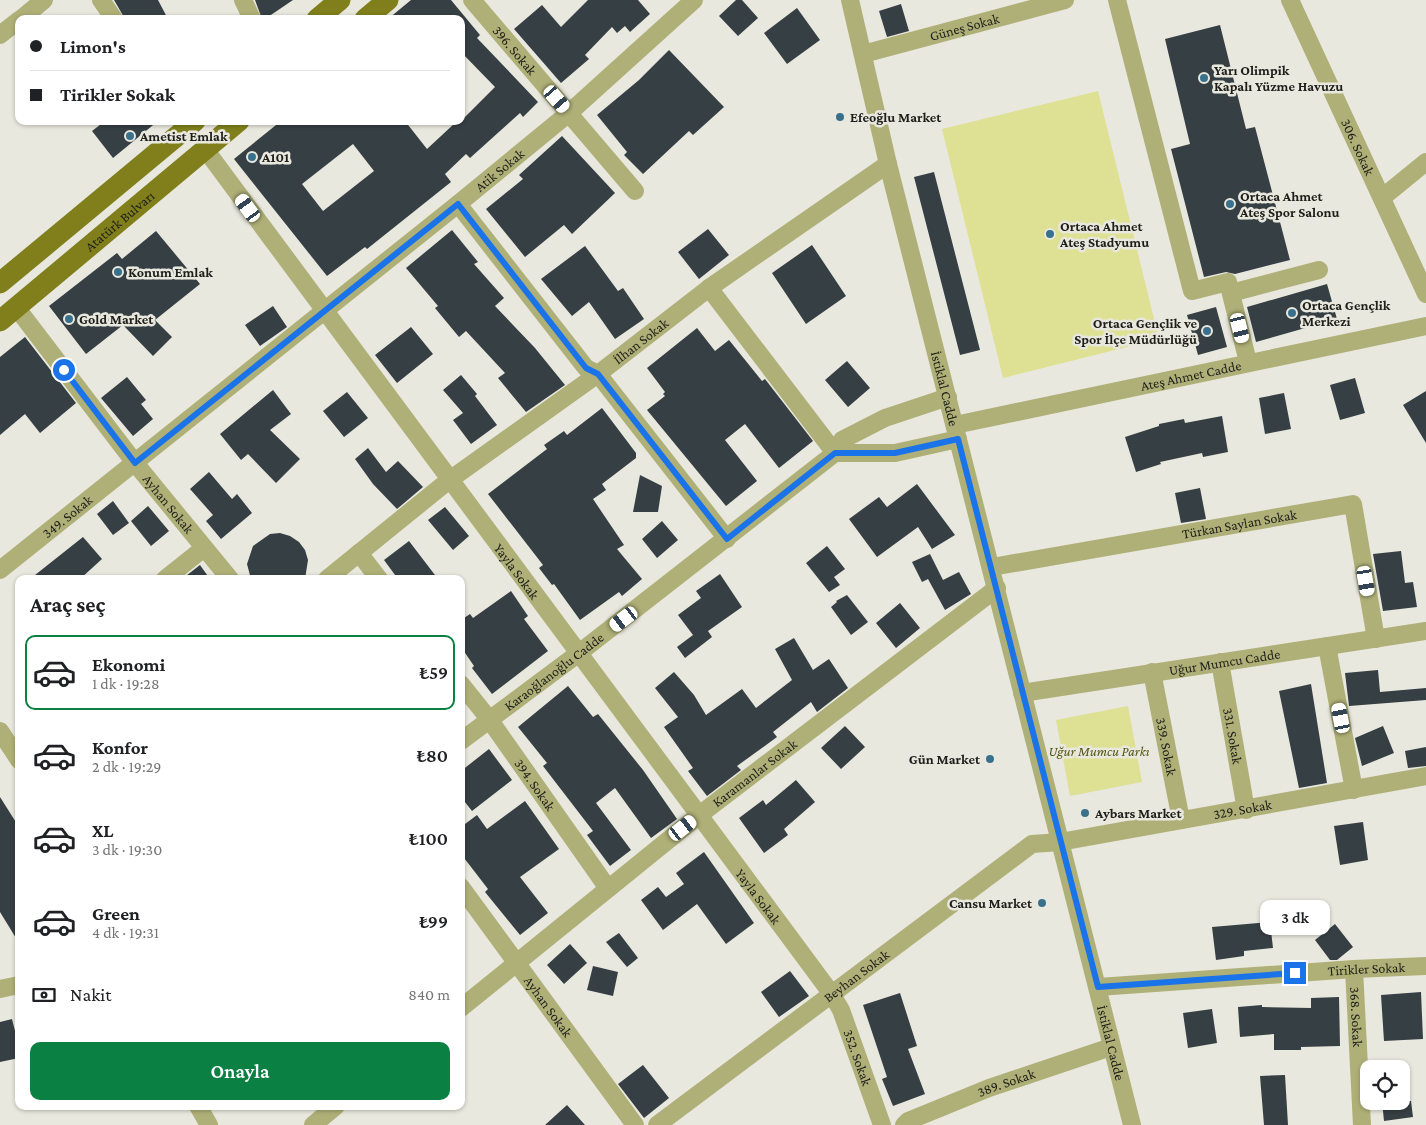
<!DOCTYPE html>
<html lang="tr">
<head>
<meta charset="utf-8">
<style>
  body { margin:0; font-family:"Crimson Pro",serif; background:#f2f2f2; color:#202124; height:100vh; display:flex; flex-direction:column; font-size:19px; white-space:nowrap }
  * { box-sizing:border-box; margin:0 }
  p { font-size:16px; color:#757577 }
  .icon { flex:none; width:28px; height:28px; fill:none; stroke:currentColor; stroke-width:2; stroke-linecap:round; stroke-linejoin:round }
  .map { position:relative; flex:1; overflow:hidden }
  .panel { position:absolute; left:15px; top:575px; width:450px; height:535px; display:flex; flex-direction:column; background:#fff; border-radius:10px; box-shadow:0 1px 4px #0004 }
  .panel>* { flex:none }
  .top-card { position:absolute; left:15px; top:15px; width:450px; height:110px; border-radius:10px; box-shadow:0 1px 4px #0004; display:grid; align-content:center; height:110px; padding:0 15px; background:#fff }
  .fabs { position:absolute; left:1360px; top:1060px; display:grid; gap:10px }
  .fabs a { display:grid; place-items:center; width:50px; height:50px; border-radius:10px; background:#fff; box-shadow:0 1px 4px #0004; font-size:25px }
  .end { position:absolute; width:22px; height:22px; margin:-11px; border:6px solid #1a73e8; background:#fff; box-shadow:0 0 0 2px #fff }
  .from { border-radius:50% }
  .bubble { position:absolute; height:35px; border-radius:10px; background:#fff; box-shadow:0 1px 4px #0004; font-size:16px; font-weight:600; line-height:35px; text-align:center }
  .car { position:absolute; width:15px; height:30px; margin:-15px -8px; border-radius:6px; box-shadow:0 0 4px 1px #0007; background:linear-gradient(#fff 24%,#345 0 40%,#fff 0 76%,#345 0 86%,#fff 0) }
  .top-card b { display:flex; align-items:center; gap:18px; height:48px; font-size:19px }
  .top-card b+b { border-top:1px solid #e0e0e0 }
  .top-card i { width:12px; height:12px; background:#202124 }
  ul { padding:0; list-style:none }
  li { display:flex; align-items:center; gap:15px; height:75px; margin:0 10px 8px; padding:0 5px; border:2px solid transparent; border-radius:10px }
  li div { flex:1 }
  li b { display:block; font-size:19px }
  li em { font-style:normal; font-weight:600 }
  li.selected { border-color:#0b8043 }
  li>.icon { width:45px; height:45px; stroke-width:1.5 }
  h2 { padding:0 15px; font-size:22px; line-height:60px }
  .pay { display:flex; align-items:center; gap:12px; height:55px; padding:0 15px; font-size:19px }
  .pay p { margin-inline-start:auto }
  .primary-button { display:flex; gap:10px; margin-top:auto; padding:10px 15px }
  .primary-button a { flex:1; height:58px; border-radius:10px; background:#0b8043; color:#fff; font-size:20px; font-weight:600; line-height:58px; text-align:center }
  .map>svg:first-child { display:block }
</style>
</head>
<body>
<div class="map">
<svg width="1426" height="1125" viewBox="0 0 1426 1125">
  <rect width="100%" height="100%" fill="#e8e8de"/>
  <path fill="#dee093" d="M1098,91L1159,339L1003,378L942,129Z
    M1128,706L1142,782L1070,796L1056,720Z"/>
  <path fill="#363f43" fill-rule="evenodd" d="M114,0H158L168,19H125Z
    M255,0H293L265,19H262Z
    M411,0H451L480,35L477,38L538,102L523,117L520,113L470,158L466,154L445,174L451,182L367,249L365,247L327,276L234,159L281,121H405L427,149L455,123L461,121L495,87L461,52V19H388ZM353,144L374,171L323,211L302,184Z
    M588,0H638L650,14L630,32L625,26L617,33L612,27L585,55L589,59L561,83L514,29L542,5L561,27Z
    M736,0H742L758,18L738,36L719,16Z
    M901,4L909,31L887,37L879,11Z
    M797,8L820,40L787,64L764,33Z
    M1220,25L1246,129L1255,127L1290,260L1235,274L1226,272L1204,277L1171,149L1190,144L1165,39Z
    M669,50L724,107L693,135L689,131L643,174L624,155L627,152L597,115L639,80Z
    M105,121H158L113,158L92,131Z
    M562,136L615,193L572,234L564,225L525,257L486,209L523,179L519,175Z
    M934,172L980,350L960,355L914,177Z
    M708,229L729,255L699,279L678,252Z
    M452,230L478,262L474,264L504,298L495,306L535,348L565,385L526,412L498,378L505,373L466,331L459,337L435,308L438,306L406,268Z
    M156,231L200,284L155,320L172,337L153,356L123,325L86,354L49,306L117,253L122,259Z
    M812,245L846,296L806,324L772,273Z
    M585,246L618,291L623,288L644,319L615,339L589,302L572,316L541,279Z
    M1327,284L1337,319L1256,342L1247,307Z
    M273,306L287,327L260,346L245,325Z
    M1216,307L1227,347L1198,355L1187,315Z
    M411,327L433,354L397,383L375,355Z
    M697,328L715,351L729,340L762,381L765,379L813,441L779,468L745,424L725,440L757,481L726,506L647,410L665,396L663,394L665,392L647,368Z
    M25,337L76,403L40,433L25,414L0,435V357Z
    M847,361L870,388L848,407L825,380Z
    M461,375L477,394L475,396L497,425L471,444L453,420L463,413L443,390Z
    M127,377L146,400L141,404L153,419L133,436L101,398Z
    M1355,378L1365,413L1340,420L1330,385Z
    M273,390L291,414L270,430L300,459L276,483L248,454L241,460L220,434Z
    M1426,391V443L1403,405Z
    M347,392L368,418L344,437L323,411Z
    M1284,393L1291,429L1265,434L1259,398Z
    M602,408L636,453V458L602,484L606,490L593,499L624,545L617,549L642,579L622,596L619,592L580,620L554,584L552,585L539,568L543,565L488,494L547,449L544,445L564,431L567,435Z
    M1222,416L1228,452L1203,457L1202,453L1160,462L1161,464L1136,472L1125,437L1159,426V424L1184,419L1185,423Z
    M368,448L386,472L398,461L423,487L397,509L373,484L355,459Z
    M209,472L232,499L237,494L252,513L221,539L206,521L213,515L190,489Z
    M640,475L662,486L658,512H633Z
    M917,484L955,535L932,549L918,527L877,557L849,519L879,497L887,507Z
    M1200,488L1206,519L1181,523L1175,493Z
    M113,501L129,523L113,535L97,514Z
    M148,506L169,531L151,546L131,521Z
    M445,507L469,536L453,550L428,520Z
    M662,521L678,540L657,558L642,539Z
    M280,533L290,536L299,542L305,550L308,560L305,579H251L247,564L253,546L270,534Z
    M83,537L102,559L80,579H30Z
    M409,541L438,579H398L384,560Z
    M827,546L845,569L834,577L840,585L829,592L806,563Z
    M1401,551L1405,583L1413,582L1417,607L1383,611L1373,554Z
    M930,554L943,580L959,572L971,594L945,610L928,579L922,582L912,562Z
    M200,565L210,579H182Z
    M720,574L742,607L708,631L712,637L685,658L677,647L693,635L678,615L701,598L696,591Z
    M511,591L528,616L524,619L548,651L492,694L472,668L474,666L461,647V620L470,614L473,618Z
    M847,595L868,622L851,635L831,607L837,602L836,601Z
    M900,603L920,628L896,648L876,623Z
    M794,638L813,670L829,659L848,688L817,712L811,702L773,732L777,737L737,766L741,770L707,796L688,771L693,768L664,727L678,717L655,688L674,672L694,695L706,715L742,689L756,708L792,680L775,649Z
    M1378,670L1380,692L1426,688V700L1349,706L1345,673Z
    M1311,684L1327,783L1299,788L1279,691Z
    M568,686L593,717L598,714L643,770L677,819L651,838L615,788L596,803L631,850L610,866L587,835L593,831L543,766L547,763L518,727Z
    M845,726L865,747L841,769L821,748Z
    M1383,726L1394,753L1362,766L1355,738Z
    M1426,747V766L1408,768L1405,751Z
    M489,749L512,780L472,811L461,797V771Z
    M796,780L815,802L784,829L788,835L764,853L739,818L763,800L766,805Z
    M0,797L19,827V943L0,912Z
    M525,801L559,849L520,877L548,913L520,935L485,892L488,889L461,854V827L477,815L487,829Z
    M1363,822L1368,860L1340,865L1334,826Z
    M704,852L754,923L726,944L697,904L663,930L641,900L658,887L666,897L684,884L676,873Z
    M1270,922L1273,948L1244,951V956L1216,960L1212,927Z
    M1335,924L1353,947L1337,960H1330L1315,940Z
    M619,933L638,958L627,967L606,942Z
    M570,944L587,963L564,984L547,965Z
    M593,966L618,972L613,996L587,990Z
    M790,971L809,996L779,1017L761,992Z
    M1421,992L1423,1039L1384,1041L1381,995Z
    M900,993L917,1046L908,1049L925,1094L893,1106L882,1079L887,1077L863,1005Z
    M1339,997L1340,1046L1301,1047V1050H1274V1034L1240,1037L1238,1007L1262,1005V1007L1311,1008V998Z
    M1212,1009L1217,1043L1188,1048L1183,1013Z
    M12,1019L19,1047V1058L0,1062V1022Z
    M643,1065L669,1098L644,1118L618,1084Z
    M1285,1075L1288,1125H1264L1260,1076Z
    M1382,1101H1411L1413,1117L1384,1121Z
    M567,1105L585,1125H545Z"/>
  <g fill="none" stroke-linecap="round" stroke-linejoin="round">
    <g stroke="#afb077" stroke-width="18">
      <path d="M101,0L114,19"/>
      <path d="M243,0L252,19"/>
      <path id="s1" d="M472,0L635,191"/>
      <path id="s2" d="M850,0L888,164L1132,1125"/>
      <path d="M1117,0L1192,291L1228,282L1248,362"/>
      <path id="s3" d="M1290,0L1426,294"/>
      <path d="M21,19L44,0"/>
      <path d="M0,35L19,20"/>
      <path id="s4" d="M863,54L1065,0"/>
      <path id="s5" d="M205,149C413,430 620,713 831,993L841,1010L882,1125"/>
      <path d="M1383,197L1426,162"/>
      <path d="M458,204L586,368L598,374L727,539"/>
      <path d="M709,288L835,453"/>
      <path d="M1231,293L1319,270"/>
      <path id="s6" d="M16,307L135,463L230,579"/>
      <path id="s7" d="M955,425L1426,326"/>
      <path d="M835,453H895L958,439"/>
      <path d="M359,553L379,579"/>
      <path id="s8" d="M992,567L1353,504L1376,639"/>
      <path id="s9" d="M0,570L458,204L569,113L694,0"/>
      <path d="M165,579L204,548"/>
      <path id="s10" d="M327,579L448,481L598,374L709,288L888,164"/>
      <path d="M1327,646L1354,790"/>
      <path id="s11" d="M1220,662L1246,810"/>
      <path id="s12" d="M1152,672L1181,820"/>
      <path id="s13" d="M461,684L489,719L607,887"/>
      <path id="s14" d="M1022,693L1426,631"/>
      <path d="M0,731L19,760"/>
      <path id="s15" d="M461,741L579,653L835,453L842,440L885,418L948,397"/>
      <path id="s16" d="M461,887L635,1125"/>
      <path id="s17" d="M1354,969L1362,1125"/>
      <path id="s18" d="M1098,987L1354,969L1426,966"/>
      <path d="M0,989L19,985"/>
      <path id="s19" d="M461,1008L698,816L997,588"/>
      <path d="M198,1106L209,1125"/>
      <path d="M313,1125L336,1106"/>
      <path id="s20" d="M657,1125L1032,844L1060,842L1426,776"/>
      <path id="s21" d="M904,1125L908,1121L989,1088L1111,1047"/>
    </g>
    <g stroke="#807f1b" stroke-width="21">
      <path d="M317,19L340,0"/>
      <path d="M365,19L388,0"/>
      <path d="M0,283L195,121"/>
      <path id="s22" d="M0,321L239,121"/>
    </g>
  </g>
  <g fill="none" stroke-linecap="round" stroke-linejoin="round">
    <path stroke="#1a73e8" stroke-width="6" d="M64,370L135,463L458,204L586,368L598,374L727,539L835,453H895L958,439L1098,987L1295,973"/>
  </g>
  <g fill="#39708b" stroke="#e8e8de" stroke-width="2">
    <circle cx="1204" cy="78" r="5"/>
    <circle cx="840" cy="117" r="5"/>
    <circle cx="130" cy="136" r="5"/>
    <circle cx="252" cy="157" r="5"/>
    <circle cx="1230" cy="204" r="5"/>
    <circle cx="1050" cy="234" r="5"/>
    <circle cx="118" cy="272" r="5"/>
    <circle cx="1292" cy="313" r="5"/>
    <circle cx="69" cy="319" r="5"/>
    <circle cx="1207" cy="331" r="5"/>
    <circle cx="990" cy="759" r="5"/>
    <circle cx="1085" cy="813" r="5"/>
    <circle cx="1042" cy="903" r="5"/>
  </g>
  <g text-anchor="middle" stroke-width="5" stroke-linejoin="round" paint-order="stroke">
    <g font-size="14" fill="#1e1e1a" stroke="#e8e8de">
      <text dy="5" stroke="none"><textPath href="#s4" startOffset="105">Güneş Sokak</textPath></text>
      <text dy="5" stroke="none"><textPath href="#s1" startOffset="66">396. Sokak</textPath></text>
      <text dy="5" stroke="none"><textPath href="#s3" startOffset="162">306. Sokak</textPath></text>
      <text dy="5" stroke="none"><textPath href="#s9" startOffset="640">Atik Sokak</textPath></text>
      <text dy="5" stroke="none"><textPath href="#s22" startOffset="156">Atatürk Bulvarı</textPath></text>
      <text dy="5" stroke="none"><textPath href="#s10" startOffset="394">İlhan Sokak</textPath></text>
      <text dy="5" stroke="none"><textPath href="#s7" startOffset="241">Ateş Ahmet Cadde</textPath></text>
      <text dy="5" stroke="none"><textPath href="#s2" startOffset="400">İstiklal Cadde</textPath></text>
      <text dy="5" stroke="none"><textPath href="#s6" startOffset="249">Ayhan Sokak</textPath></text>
      <text dy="5" stroke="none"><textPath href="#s9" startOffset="86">349. Sokak</textPath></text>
      <text dy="5" stroke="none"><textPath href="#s8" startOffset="251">Türkan Saylan Sokak</textPath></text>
      <text dy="5" stroke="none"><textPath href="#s5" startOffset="525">Yayla Sokak</textPath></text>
      <text dy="5" stroke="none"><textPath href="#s14" startOffset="205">Uğur Mumcu Cadde</textPath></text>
      <text dy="5" stroke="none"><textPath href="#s15" startOffset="116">Karaoğlanoğlu Cadde</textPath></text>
      <text dy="5" stroke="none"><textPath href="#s11" startOffset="75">331. Sokak</textPath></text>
      <text dy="5" stroke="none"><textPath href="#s12" startOffset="76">339. Sokak</textPath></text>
      <text dy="5" stroke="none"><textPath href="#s19" startOffset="376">Karamanlar Sokak</textPath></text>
      <text dy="5" stroke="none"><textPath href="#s13" startOffset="125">394. Sokak</textPath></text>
      <text dy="5" stroke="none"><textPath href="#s20" startOffset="682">329. Sokak</textPath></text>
      <text dy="5" stroke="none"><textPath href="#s5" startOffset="930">Yayla Sokak</textPath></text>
      <text dy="5" stroke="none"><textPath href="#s18" startOffset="269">Tirikler Sokak</textPath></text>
      <text dy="5" stroke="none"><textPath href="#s20" startOffset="249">Beyhan Sokak</textPath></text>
      <text dy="5" stroke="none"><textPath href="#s16" startOffset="148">Ayhan Sokak</textPath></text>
      <text dy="5" stroke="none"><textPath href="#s17" startOffset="48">368. Sokak</textPath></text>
      <text dy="5" stroke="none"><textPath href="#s2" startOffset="1075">İstiklal Cadde</textPath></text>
      <text dy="5" stroke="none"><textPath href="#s5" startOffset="1121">352. Sokak</textPath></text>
      <text dy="5" stroke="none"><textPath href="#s21" startOffset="111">389. Sokak</textPath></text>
    </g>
    <g font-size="14" font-weight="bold" fill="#1e1e1a" stroke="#e8e8de" text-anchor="start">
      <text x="1214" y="75">Yarı Olimpik<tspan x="1214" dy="16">Kapalı Yüzme Havuzu</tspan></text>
      <text x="850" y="122">Efeoğlu Market</text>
      <text x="140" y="141">Ametist Emlak</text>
      <text x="262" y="162">A101</text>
      <text x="1240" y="201">Ortaca Ahmet<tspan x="1240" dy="16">Ateş Spor Salonu</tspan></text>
      <text x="1060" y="231">Ortaca Ahmet<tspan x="1060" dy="16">Ateş Stadyumu</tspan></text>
      <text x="128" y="277">Konum Emlak</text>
      <text x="1302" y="310">Ortaca Gençlik<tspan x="1302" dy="16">Merkezi</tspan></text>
      <text x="79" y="324">Gold Market</text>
      <text x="1197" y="328" text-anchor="end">Ortaca Gençlik ve<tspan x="1197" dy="16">Spor İlçe Müdürlüğü</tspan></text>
      <text x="980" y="764" text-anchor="end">Gün Market</text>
      <text x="1095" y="818">Aybars Market</text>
      <text x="1032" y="908" text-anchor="end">Cansu Market</text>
    </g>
    <g font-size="14" font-style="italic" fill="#555513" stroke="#e8e8de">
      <text x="1099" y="756">Uğur Mumcu Parkı</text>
    </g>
  </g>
</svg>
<div class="fabs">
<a><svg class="icon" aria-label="locate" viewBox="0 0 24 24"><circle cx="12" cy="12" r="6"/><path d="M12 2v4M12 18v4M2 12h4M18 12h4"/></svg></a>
</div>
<i class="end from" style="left:64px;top:370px"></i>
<i class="end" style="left:1295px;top:973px"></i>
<div class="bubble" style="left:1260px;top:900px;width:70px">3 dk</div>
<i class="car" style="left:557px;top:99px;rotate:139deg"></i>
<i class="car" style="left:248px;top:208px;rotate:324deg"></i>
<i class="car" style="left:1240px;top:328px;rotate:166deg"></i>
<i class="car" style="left:1366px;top:581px;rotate:170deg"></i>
<i class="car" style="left:624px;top:619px;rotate:233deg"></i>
<i class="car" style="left:1341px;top:718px;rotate:349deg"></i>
<i class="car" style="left:683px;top:828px;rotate:52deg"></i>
<div class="top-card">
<b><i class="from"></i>Limon's</b>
<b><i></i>Tirikler Sokak</b>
</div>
<section class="panel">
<h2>Araç seç</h2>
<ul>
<li class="selected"><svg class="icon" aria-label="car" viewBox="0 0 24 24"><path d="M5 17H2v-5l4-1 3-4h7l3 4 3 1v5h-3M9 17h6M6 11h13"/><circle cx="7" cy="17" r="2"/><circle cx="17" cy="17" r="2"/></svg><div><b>Ekonomi</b><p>1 dk · 19:28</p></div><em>₺59</em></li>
<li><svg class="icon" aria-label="car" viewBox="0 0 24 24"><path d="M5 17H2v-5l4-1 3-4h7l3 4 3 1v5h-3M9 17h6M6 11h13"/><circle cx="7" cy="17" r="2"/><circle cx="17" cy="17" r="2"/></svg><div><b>Konfor</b><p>2 dk · 19:29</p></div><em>₺80</em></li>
<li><svg class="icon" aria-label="car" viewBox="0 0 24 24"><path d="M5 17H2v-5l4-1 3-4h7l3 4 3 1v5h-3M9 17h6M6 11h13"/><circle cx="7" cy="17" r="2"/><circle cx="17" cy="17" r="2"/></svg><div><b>XL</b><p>3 dk · 19:30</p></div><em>₺100</em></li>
<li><svg class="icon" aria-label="car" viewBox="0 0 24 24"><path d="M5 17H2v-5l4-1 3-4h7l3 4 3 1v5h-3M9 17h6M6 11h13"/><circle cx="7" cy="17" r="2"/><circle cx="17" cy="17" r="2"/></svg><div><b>Green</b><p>4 dk · 19:31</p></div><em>₺99</em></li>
</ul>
<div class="pay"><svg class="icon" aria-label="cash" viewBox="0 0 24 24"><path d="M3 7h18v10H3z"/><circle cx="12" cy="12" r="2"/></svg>Nakit<p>840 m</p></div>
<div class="primary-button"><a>Onayla</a></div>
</section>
</div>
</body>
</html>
